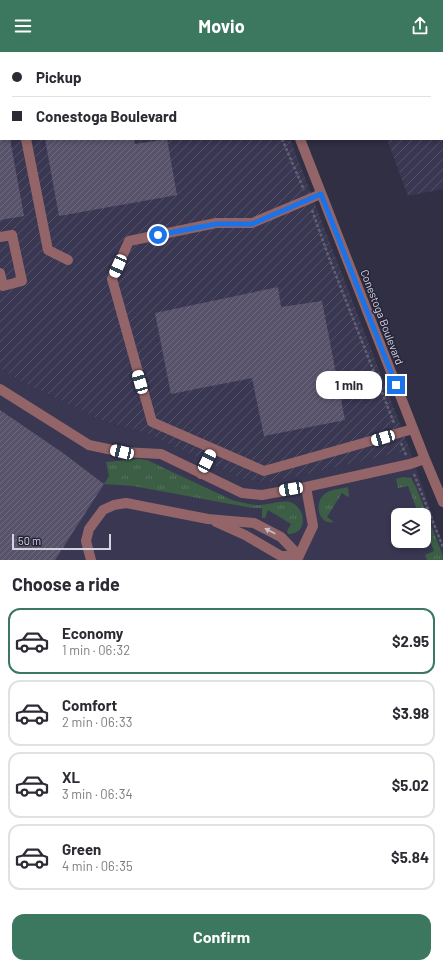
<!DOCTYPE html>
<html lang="en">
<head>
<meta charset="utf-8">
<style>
  body { margin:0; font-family:Barlow,sans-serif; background:#f7f7f7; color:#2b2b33; height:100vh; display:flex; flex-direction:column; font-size:15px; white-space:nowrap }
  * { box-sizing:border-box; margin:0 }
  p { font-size:13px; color:#7c7c81 }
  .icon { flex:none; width:22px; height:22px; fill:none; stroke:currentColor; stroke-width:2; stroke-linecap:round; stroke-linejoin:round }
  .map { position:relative; height:508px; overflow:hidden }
  .side { display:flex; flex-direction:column; background:#fff; flex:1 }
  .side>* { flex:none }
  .top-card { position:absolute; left:0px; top:0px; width:443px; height:88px; box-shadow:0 2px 6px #0003; display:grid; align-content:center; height:88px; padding:0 12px; background:#fff }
  .fabs { position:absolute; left:391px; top:456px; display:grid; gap:8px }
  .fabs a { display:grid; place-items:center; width:40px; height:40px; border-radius:8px; background:#fff; box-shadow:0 2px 6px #0003; font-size:20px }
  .scale { position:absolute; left:12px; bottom:10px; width:99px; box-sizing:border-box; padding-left:4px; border:2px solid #d4d4e1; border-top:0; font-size:11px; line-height:14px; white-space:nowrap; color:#d4d4e1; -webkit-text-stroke:3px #262539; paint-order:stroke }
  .end { position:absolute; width:18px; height:18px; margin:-9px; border:5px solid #1a73e8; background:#fff; box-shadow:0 0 0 2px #fff }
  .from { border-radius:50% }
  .bubble { position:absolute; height:28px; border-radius:12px; background:#fff; box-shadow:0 2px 6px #0003; font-size:13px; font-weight:700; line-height:28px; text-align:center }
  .car { position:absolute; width:12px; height:24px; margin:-12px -6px; border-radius:5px; box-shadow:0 0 3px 1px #0007; background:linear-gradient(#fff 24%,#345 0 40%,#fff 0 76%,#345 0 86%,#fff 0) }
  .top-card b { display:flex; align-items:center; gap:14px; height:38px; font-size:15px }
  .top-card b+b { border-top:1px solid #e1e1e2 }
  .top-card i { width:10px; height:10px; background:#2b2b33 }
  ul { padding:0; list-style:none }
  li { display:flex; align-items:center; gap:12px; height:66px; margin:0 8px 6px; padding:0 4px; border:2px solid #e1e1e2; border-radius:12px }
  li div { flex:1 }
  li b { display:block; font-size:15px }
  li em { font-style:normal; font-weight:700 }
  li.selected { border-color:#3c7760 }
  li>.icon { width:36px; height:36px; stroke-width:1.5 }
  h2 { padding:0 12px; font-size:18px; line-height:48px }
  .primary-button { display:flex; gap:8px; margin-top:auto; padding:8px 12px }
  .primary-button a { flex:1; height:46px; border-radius:12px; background:#3c7760; color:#fff; font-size:16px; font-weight:700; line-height:46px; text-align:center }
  header { display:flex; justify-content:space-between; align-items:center; height:52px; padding:0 12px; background:#3c7760; color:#fff; font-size:18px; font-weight:700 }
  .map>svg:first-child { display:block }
</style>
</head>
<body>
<header><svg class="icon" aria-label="menu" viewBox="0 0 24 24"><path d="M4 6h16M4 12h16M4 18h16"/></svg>Movio<svg class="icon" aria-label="share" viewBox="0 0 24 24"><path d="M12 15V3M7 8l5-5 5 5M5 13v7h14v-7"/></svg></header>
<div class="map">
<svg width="443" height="508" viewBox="0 0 443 508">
  <defs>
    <pattern id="industrial-furrows" width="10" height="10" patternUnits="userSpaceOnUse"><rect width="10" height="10" fill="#393752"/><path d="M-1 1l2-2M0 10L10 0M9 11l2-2" fill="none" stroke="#55536b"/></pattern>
    <pattern id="grass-tufts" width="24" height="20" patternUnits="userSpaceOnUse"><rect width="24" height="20" fill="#3c5e45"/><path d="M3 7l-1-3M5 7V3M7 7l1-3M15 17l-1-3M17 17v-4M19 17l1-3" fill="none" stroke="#577460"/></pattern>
    <pattern id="building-hatch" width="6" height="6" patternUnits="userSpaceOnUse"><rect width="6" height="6" fill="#58536a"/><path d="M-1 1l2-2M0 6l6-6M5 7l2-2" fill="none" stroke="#6f6b7f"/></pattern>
  </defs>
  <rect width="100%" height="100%" fill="#302f43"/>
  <path fill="#393752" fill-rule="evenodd" d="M0,316L20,329L106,370L146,381L243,427L271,430L410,398L443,494V508H0ZM398,463H424V489H398Z"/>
  <path fill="url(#industrial-furrows)" d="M0,0H257V1H1V87H290L410,398L271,430L243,427L146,381L106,370L20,329L0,316Z
    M355,0H443V137L408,144L387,87H442V1Z"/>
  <path fill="url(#grass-tufts)" d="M139,407L147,408L232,448C241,450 250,453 259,453C268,453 282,448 290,450C306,455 309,482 288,482L287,479L291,472L268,458L265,466H262V456H252L133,434L104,432L109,424L106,410Z
    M403,425L411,426L416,435L443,504V508H427L425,503L434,499L424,474V463H419L408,434L398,436L396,427Z
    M348,435L349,444L348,445L342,441L327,465L334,470C318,474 313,449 326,441C332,437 341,437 348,435Z"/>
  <path fill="url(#building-hatch)" d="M0,87H10L24,164L0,168Z
    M45,87H134L135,92L167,87L177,143L59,164Z
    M278,235L281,255L322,249L345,368L264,384L252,326L171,342L155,261Z
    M0,358L63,401L104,432L55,508H0Z"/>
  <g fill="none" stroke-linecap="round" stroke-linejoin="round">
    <path stroke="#626173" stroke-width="2.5" stroke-dasharray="3 2" stroke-linecap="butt" d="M250,0V1
      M282,87L304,138
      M312,158L328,203L394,371
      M401,391L406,403
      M414,422L443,495"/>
    <path stroke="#946568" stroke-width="10" d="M134,0V1
      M273,0V1
      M0,24H1
      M26,87L48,198L68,208
      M300,87L425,407L443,450
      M321,142L252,171H216L129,189L112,227L152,370L264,419L413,377
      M0,185L12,183L22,229L3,234L0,221
      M0,337L89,393L122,400L161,402L242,441L262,443L306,435L410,412L425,407
      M201,422L213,397
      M216,470L245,483L281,504H299
      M91,508L86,489L89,477L103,458L114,453L126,451L208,467L254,471L281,485L299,504
      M297,508L313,474L306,435"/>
  </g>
  <defs><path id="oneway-solid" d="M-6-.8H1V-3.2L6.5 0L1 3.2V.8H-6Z"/></defs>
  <use fill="#c7bec9" href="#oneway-solid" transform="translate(270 479) rotate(-153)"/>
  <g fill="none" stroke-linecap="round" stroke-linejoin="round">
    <path stroke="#1a73e8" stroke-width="5" d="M158,183L216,172H252L321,142L396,333"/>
  </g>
  <g text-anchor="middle" stroke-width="3" stroke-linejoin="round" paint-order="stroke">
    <g font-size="11" fill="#d4d4e1" stroke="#262539">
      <text transform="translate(382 265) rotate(69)" y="4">Conestoga Boulevard</text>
    </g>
  </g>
</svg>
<div class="fabs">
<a><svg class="icon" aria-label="layers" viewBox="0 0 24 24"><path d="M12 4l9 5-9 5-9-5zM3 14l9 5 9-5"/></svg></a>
</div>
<div class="scale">50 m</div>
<i class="end from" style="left:158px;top:183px"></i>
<i class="end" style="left:396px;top:333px"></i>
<div class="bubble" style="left:316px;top:319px;width:66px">1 min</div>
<i class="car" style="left:118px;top:214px;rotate:204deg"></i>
<i class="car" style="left:140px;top:330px;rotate:344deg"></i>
<i class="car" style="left:383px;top:386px;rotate:254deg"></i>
<i class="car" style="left:122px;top:400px;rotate:283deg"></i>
<i class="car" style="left:207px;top:409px;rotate:27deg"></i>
<i class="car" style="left:291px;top:437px;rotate:260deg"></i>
<div class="top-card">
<b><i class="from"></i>Pickup</b>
<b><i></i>Conestoga Boulevard</b>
</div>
</div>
<section class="side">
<h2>Choose a ride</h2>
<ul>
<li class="selected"><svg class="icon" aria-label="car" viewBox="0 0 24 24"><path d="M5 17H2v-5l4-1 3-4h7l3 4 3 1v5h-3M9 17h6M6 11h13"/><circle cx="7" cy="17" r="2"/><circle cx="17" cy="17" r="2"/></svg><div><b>Economy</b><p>1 min · 06:32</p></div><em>$2.95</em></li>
<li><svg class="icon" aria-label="car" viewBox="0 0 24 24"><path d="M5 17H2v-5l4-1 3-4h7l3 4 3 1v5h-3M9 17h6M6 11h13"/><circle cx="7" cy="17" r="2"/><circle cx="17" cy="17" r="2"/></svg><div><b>Comfort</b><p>2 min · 06:33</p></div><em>$3.98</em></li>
<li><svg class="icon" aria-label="car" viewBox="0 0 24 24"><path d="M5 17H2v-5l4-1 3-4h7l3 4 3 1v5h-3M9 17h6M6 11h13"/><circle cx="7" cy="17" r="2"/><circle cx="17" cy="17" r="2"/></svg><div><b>XL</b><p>3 min · 06:34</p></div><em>$5.02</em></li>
<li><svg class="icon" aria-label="car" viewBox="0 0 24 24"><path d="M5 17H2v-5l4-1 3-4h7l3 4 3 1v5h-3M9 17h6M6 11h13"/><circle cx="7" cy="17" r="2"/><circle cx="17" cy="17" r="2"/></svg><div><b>Green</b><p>4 min · 06:35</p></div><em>$5.84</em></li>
</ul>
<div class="primary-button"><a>Confirm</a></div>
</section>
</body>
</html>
